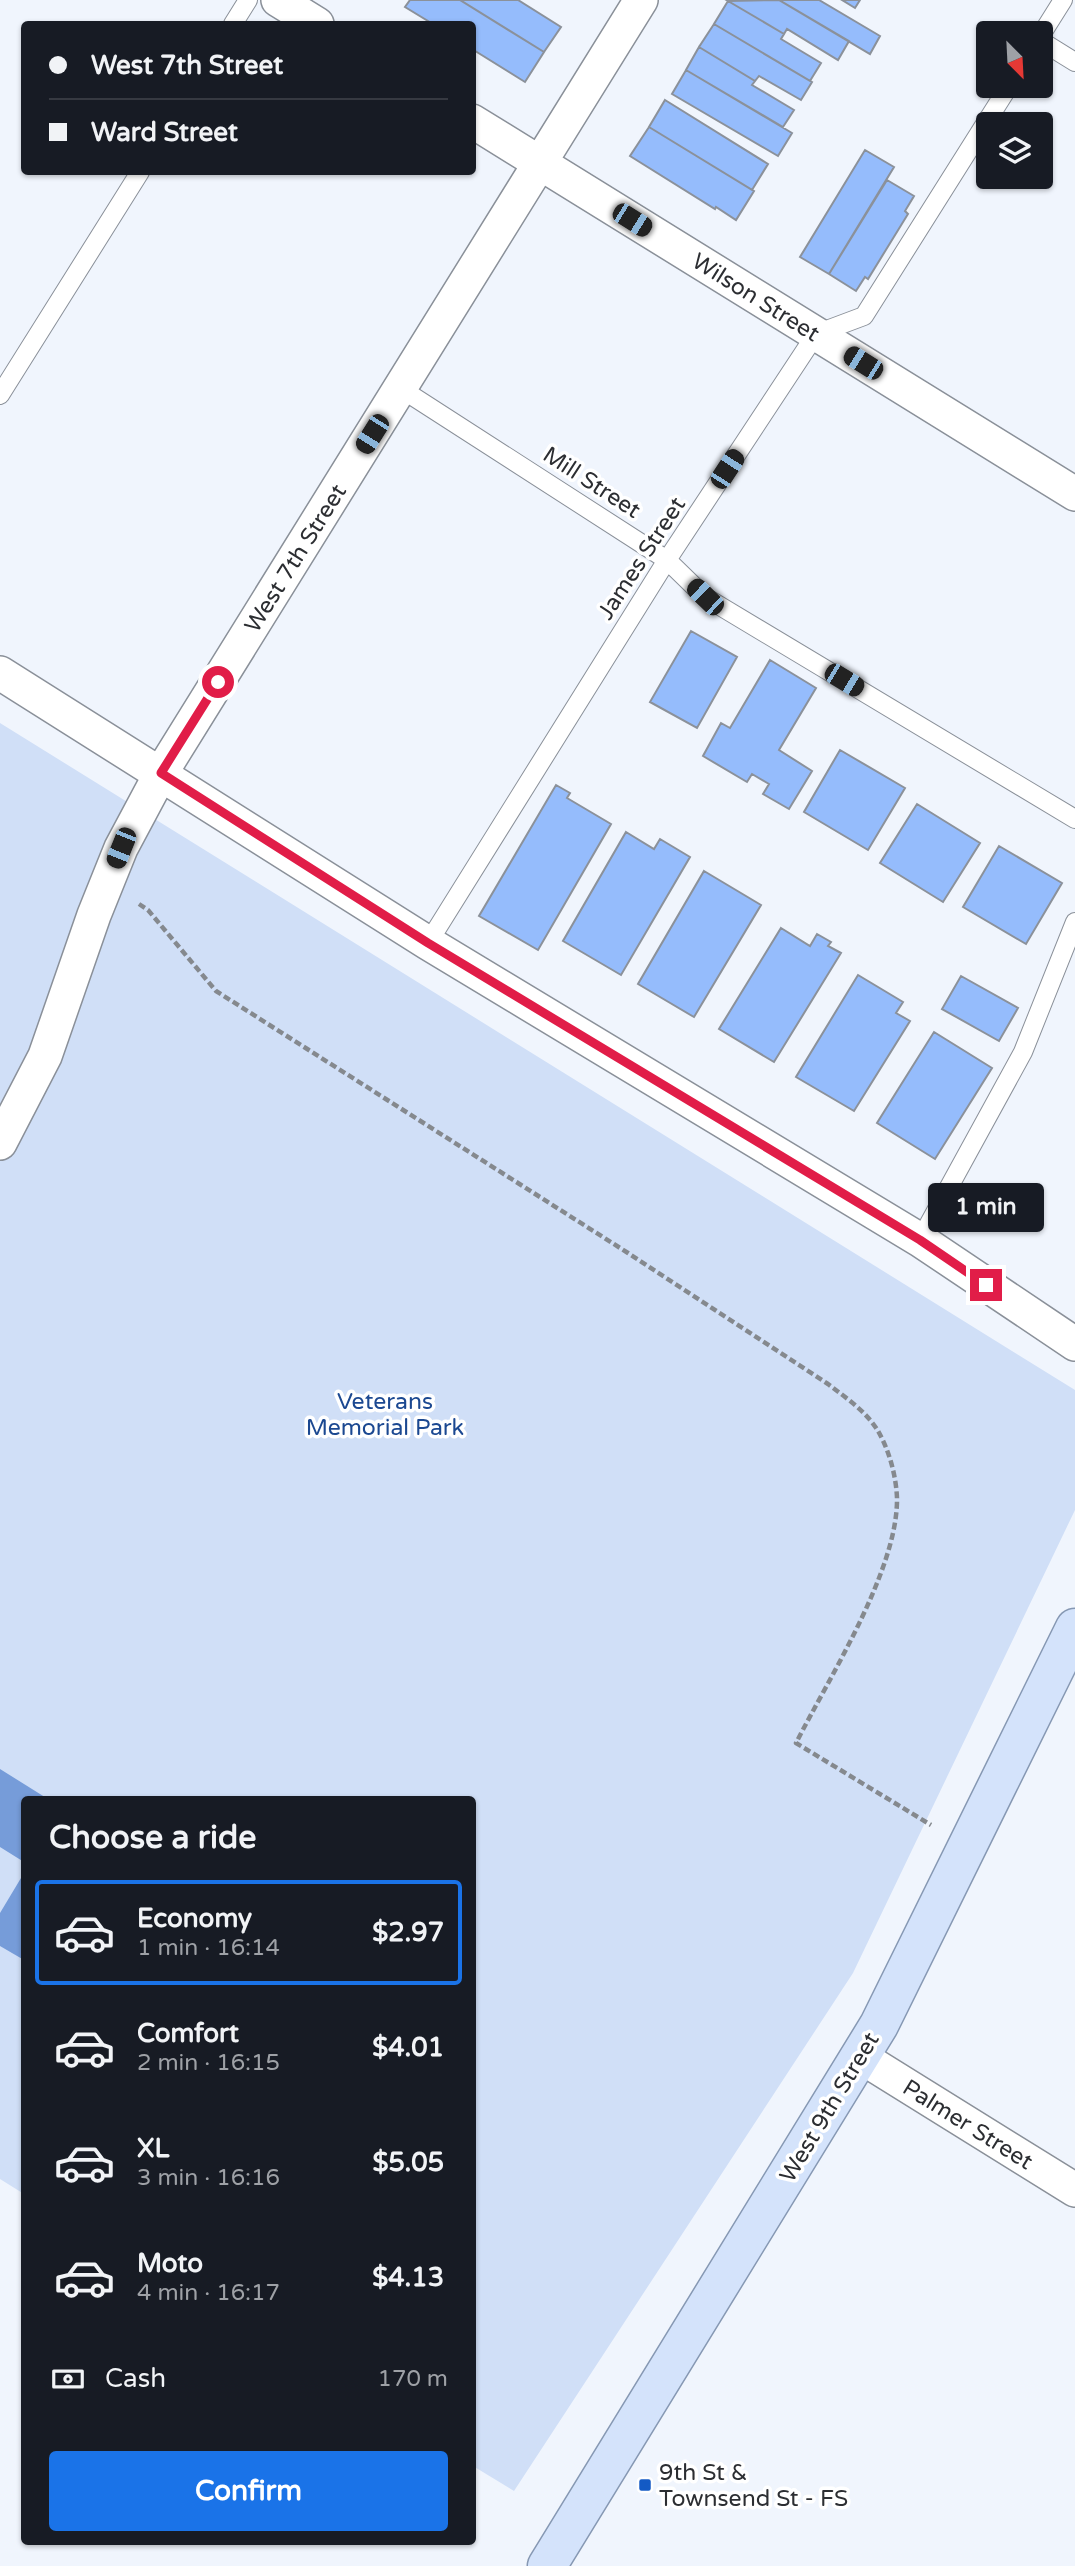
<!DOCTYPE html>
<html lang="en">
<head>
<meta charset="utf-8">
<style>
  body { margin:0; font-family:"Varela Round",sans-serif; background:#20242c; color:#f1f3f6; height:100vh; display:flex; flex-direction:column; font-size:26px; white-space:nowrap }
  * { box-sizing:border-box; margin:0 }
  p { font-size:23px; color:#9ea1a6 }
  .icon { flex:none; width:38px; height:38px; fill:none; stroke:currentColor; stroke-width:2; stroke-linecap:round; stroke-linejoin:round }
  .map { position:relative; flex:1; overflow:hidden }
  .panel { position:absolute; left:21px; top:1796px; width:455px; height:749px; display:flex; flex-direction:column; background:#171b24; border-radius:7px; box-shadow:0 2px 5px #0004 }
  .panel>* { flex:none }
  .banner { position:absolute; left:21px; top:21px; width:455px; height:154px; border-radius:7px; box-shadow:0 2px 5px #0004; display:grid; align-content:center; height:154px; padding:0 28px; background:#171b24 }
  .needle { width:46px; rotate:156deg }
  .controls { position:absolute; left:976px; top:21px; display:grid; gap:14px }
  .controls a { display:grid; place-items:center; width:77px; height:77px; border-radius:7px; background:#171b24; box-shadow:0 2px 5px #0004; font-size:35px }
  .end { position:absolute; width:32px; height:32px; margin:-16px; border:9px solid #e11d48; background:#fff; box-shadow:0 0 0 4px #fff }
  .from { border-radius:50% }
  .bubble { position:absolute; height:49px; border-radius:7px; background:#171b24; box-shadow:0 2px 5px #0004; font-size:23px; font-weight:700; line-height:49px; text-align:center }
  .car { position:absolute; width:21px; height:42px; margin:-21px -10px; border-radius:9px; box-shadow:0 0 5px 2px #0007; background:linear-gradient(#222 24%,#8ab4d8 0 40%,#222 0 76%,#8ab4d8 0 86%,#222 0) }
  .banner b { display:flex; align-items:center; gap:24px; height:66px; font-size:26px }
  .banner b+b { border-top:2px solid #363941 }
  .banner i { width:18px; height:18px; background:#f1f3f6 }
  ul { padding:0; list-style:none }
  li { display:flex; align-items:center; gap:21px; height:105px; margin:0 14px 10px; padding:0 14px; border:4px solid transparent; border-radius:7px }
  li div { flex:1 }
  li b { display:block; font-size:26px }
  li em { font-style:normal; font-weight:700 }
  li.selected { border-color:#1a73e8 }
  li>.icon { width:63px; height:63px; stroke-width:1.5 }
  h2 { padding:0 28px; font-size:32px; line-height:84px }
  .pay { display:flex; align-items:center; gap:18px; height:77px; padding:0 28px; font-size:26px }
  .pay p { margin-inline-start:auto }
  .cta { display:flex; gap:14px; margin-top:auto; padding:14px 28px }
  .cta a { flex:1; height:80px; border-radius:7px; background:#1a73e8; color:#fff; font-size:28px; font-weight:700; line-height:80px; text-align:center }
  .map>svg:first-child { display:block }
</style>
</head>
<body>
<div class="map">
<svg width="1075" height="2566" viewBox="0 0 1075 2566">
  <rect width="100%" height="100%" fill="#f0f5fd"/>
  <path fill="#d0dff7" d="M0,723L1075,1390V1510L853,1973L514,2491L473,2466L472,1799H24V2194L0,2179Z"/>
  <path fill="#769cd9" d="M0,1769L48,1799H24V1862L0,1847Z
    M24,1873V1960L0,1946V1913Z"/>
  <path fill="#95bcfc" stroke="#8b919a" stroke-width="2" d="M410,0H460L544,52L525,82L472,49V24H433L405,7Z
    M460,0H518L561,27L544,52Z
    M779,0L849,41L838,60L787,29L784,34L728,1Z
    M779,0H819L880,36L870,54Z
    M842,0H860L855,8Z
    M728,1L784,34L781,39L821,63L810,81L714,24Z
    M714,24L812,82L801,100L759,76L755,81L699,47Z
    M699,47L755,81L752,85L794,110L783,127L686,70Z
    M686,70L792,133L778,156L672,94Z
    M665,100L768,164L752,190L649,127Z
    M649,127L754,191L736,220L716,207L715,209L630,156Z
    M865,150L894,167L829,274L800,257Z
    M887,180L914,196L905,211L908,214L868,279L865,277L856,291L829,274Z
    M691,631L737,657L697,728L650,702Z
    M770,660L816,688L779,750L812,771L789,809L763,794L769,784L752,774L747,782L703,756L721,723L730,728Z
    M840,750L905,788L868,850L804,812Z
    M556,785L570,793L567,798L611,824L538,950L479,916Z
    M917,804L980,843L943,902L880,863Z
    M626,832L654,849L660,839L690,857L621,975L563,941Z
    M999,846L1062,883L1026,944L963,907Z
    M704,871L761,905L694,1017L638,984Z
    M781,928L810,946L817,934L831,942L828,946L841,953L774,1062L719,1029Z
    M858,975L903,1002L896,1013L910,1021L854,1111L796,1077Z
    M961,976L1018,1008L999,1041L942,1009Z
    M934,1032L992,1068L935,1159L877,1123Z"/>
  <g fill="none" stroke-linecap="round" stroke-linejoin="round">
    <g stroke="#8a9099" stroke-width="20">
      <path id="lane" d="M233,24L248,0
        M1041,35L1063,0
        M1041,41L1075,62
        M400,388L667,560L705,597L1075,819
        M0,395L140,172
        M428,943L667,560L816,334L864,316L1009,86
        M920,1240L1023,1052L1075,922"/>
    </g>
    <g stroke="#8a9099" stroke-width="36">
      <path id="street" d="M278,0L317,24
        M472,121L1075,494
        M0,673L428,943L920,1240L1075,1344
        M0,1143L45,1056L94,915L121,848L161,773L641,0
        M861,2057L1075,2190"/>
    </g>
    <g stroke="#8698b3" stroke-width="41">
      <path id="primary" d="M547,2566L879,2025L1075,1628"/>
    </g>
    <path stroke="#85898e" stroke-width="4.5" stroke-dasharray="7 3.5" stroke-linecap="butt" d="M139,904L148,910L216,991L628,1253L828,1384C846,1398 866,1411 878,1431C889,1450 896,1475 897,1498C898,1570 829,1678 796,1743L931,1825"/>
    <use href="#lane" stroke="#fff" stroke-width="18"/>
    <use href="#street" stroke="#fff" stroke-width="33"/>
    <use href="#primary" stroke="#d4e3fb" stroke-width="38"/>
  </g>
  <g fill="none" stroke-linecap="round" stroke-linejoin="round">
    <path stroke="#e11d48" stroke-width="9" d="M218,682L161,773L428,943L920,1240L986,1285"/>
  </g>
  <rect fill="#135ac5" stroke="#fff" stroke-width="2.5" x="638" y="2478" width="14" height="14" rx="3.5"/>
  <g text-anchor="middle" stroke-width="7" stroke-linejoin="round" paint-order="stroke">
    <g font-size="23" fill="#2c2e32" stroke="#fff">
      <text transform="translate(756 297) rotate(32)" y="8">Wilson Street</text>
      <text transform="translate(592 482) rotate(33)" y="8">Mill Street</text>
      <text transform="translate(295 558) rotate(-58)" y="8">West 7th Street</text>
      <text transform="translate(641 558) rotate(-57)" y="8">James Street</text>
      <text transform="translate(829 2107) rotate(-59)" y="8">West 9th Street</text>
      <text transform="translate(968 2124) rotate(32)" y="8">Palmer Street</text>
    </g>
    <g font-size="23" fill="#1b4891" stroke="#fff">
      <text x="385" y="1409">Veterans<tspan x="385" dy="26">Memorial Park</tspan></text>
    </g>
    <g font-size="23" fill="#2c2e32" stroke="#fff" text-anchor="start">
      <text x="659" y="2480">9th St &amp;<tspan x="659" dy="26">Townsend St - FS</tspan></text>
    </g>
  </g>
</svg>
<div class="controls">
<a><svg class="needle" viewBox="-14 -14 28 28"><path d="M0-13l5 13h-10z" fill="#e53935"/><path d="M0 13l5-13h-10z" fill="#9ea1a6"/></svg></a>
<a><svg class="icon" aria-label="layers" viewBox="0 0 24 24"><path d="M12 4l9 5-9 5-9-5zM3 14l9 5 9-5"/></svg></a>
</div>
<i class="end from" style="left:218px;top:682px"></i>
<i class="end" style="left:986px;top:1285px"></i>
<div class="bubble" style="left:928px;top:1183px;width:116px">1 min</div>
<i class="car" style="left:632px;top:220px;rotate:122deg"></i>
<i class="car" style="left:863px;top:363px;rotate:302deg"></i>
<i class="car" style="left:372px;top:434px;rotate:212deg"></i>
<i class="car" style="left:727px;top:469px;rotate:33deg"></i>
<i class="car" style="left:705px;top:597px;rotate:314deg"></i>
<i class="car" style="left:844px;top:680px;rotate:121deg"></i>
<i class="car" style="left:121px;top:848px;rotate:202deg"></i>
<div class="banner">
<b><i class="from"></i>West 7th Street</b>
<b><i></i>Ward Street</b>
</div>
<section class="panel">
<h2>Choose a ride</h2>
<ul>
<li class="selected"><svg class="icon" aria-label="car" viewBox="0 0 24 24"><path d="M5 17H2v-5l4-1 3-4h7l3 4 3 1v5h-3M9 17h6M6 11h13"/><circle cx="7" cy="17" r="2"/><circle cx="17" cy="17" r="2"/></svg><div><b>Economy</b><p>1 min · 16:14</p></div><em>$2.97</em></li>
<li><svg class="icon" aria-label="car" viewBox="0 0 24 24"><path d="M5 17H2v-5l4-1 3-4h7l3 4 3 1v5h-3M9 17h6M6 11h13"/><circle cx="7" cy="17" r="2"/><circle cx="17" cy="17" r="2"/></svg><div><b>Comfort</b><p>2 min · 16:15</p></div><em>$4.01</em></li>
<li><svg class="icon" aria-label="car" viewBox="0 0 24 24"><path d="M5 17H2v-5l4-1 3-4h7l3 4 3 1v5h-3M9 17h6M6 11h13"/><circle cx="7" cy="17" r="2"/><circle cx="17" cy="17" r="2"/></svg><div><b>XL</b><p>3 min · 16:16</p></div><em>$5.05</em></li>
<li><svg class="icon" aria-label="car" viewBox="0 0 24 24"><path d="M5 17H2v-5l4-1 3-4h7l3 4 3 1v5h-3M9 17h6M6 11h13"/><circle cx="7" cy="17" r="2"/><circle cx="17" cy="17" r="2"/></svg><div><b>Moto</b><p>4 min · 16:17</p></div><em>$4.13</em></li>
</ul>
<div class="pay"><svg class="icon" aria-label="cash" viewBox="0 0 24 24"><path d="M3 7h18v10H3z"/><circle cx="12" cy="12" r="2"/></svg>Cash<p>170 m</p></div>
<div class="cta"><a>Confirm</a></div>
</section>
</div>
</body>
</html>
